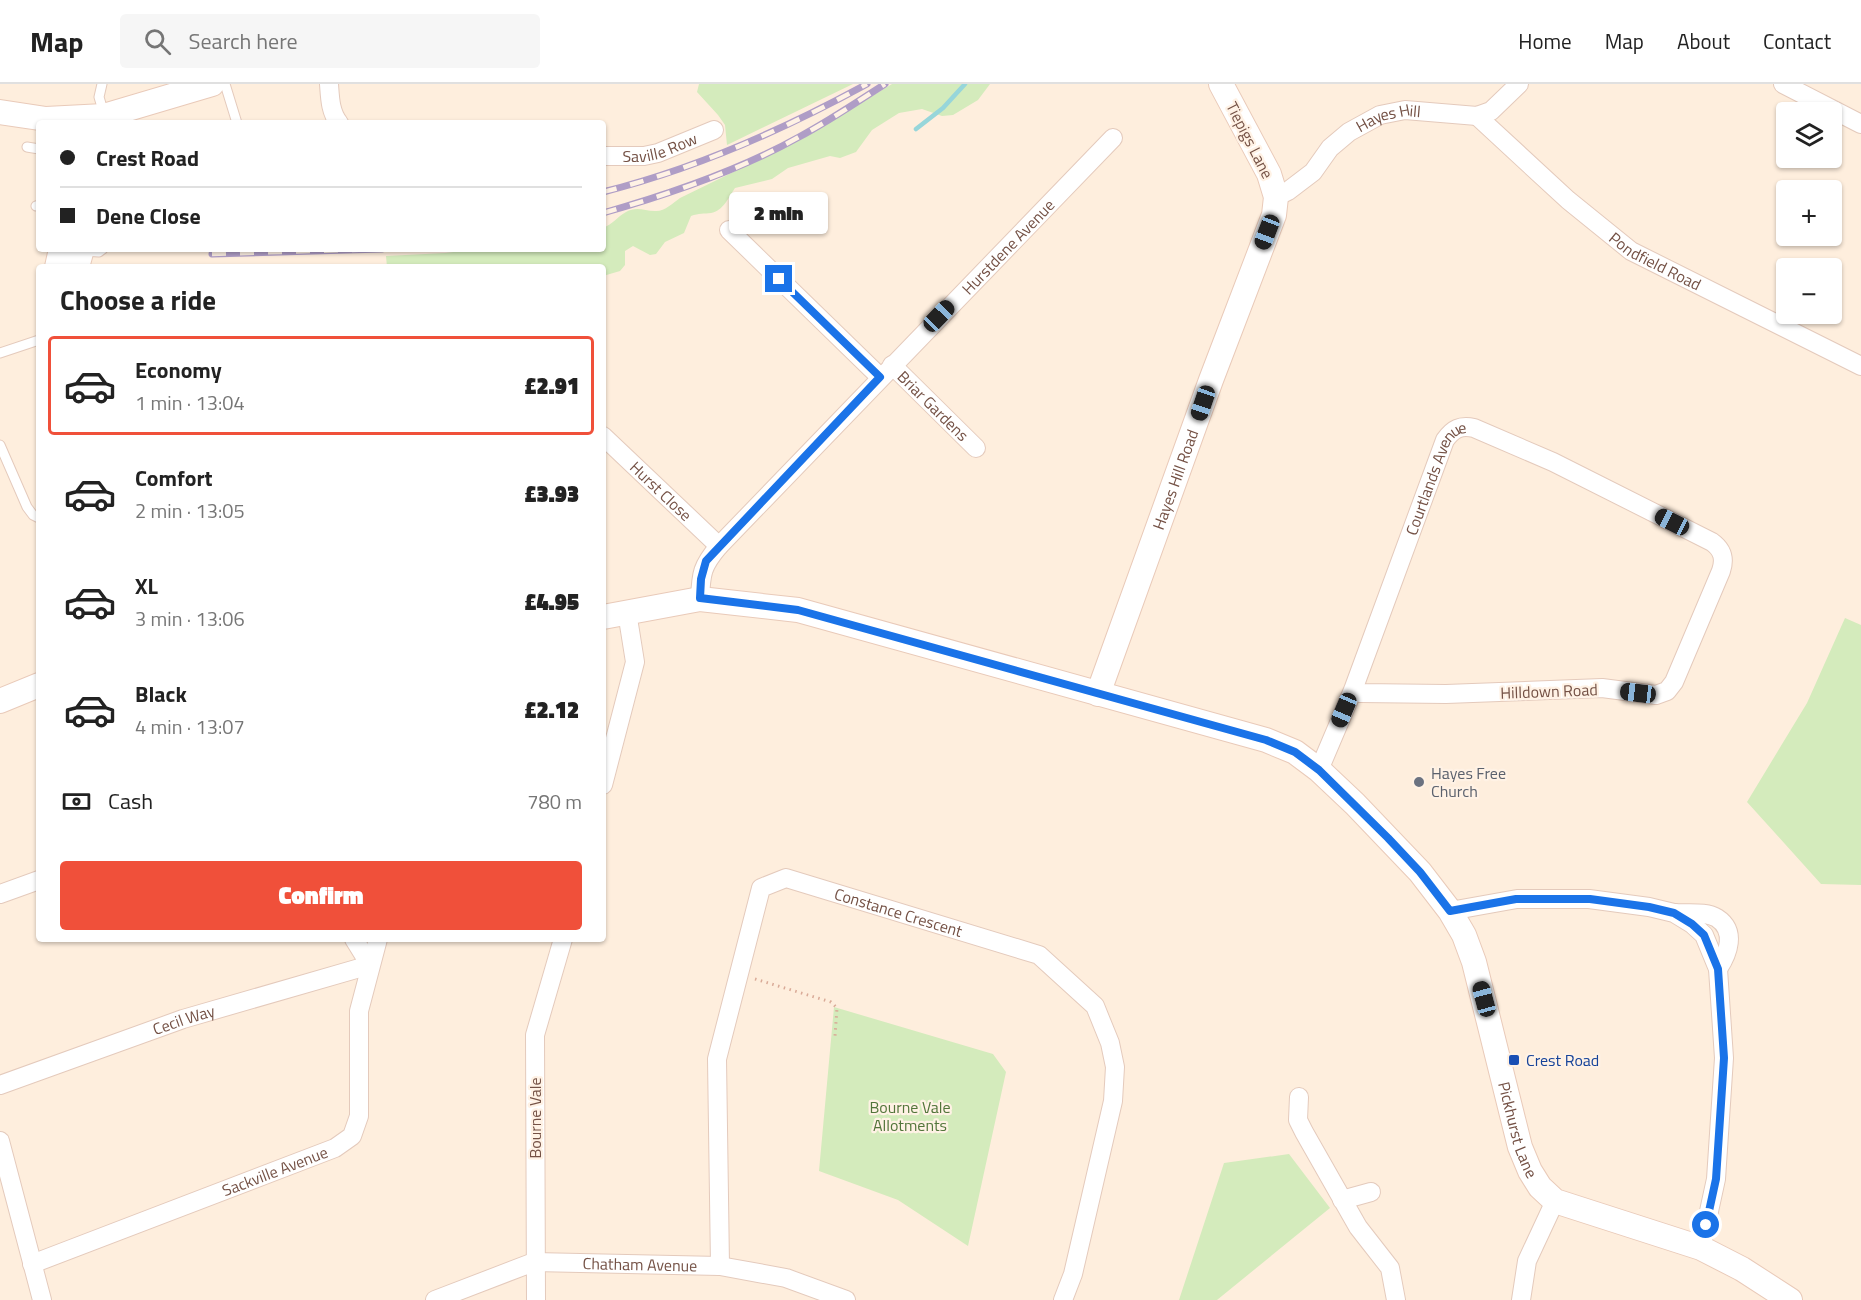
<!DOCTYPE html>
<html lang="en">
<head>
<meta charset="utf-8">
<style>
  body { margin:0; font-family:"Titillium Web",sans-serif; background:#f6f6f6; color:#222; height:100vh; display:flex; flex-direction:column; font-size:22px; white-space:nowrap }
  * { box-sizing:border-box; margin:0 }
  p { font-size:20px; color:#767676 }
  .icon { flex:none; width:33px; height:33px; fill:none; stroke:currentColor; stroke-width:2; stroke-linecap:round; stroke-linejoin:round }
  .map { position:relative; flex:1; overflow:hidden }
  .sheet { position:absolute; left:36px; top:180px; width:570px; height:678px; display:flex; flex-direction:column; background:#fff; border-radius:6px; box-shadow:0 2px 4px #0004 }
  .sheet>* { flex:none }
  .guide { position:absolute; left:36px; top:36px; width:570px; height:132px; border-radius:6px; box-shadow:0 2px 4px #0004; display:grid; align-content:center; height:132px; padding:0 24px; background:#fff }
  .controls { position:absolute; left:1776px; top:18px; display:grid; gap:12px }
  .controls a { display:grid; place-items:center; width:66px; height:66px; border-radius:6px; background:#fff; box-shadow:0 2px 4px #0004; font-size:30px }
  .end { position:absolute; width:27px; height:27px; margin:-14px; border:8px solid #1a73e8; background:#fff; box-shadow:0 0 0 3px #fff }
  .from { border-radius:50% }
  .bubble { position:absolute; height:42px; border-radius:6px; background:#fff; box-shadow:0 2px 4px #0004; font-size:20px; font-weight:800; line-height:42px; text-align:center }
  .car { position:absolute; width:18px; height:36px; margin:-18px -9px; border-radius:8px; box-shadow:0 0 4px 2px #0007; background:linear-gradient(#222 24%,#8ab4d8 0 40%,#222 0 76%,#8ab4d8 0 86%,#222 0) }
  .guide b { display:flex; align-items:center; gap:21px; height:57px; font-size:22px }
  .guide b+b { border-top:2px solid #e0e0e0 }
  .guide i { width:15px; height:15px; background:#222 }
  ul { padding:0; list-style:none }
  li { display:flex; align-items:center; gap:18px; height:99px; margin:0 12px 9px; padding:0 12px; border:3px solid transparent; border-radius:6px }
  li div { flex:1 }
  li b { display:block; font-size:22px }
  li em { font-style:normal; font-weight:800 }
  li.selected { border-color:#f0503a }
  li>.icon { width:54px; height:54px; stroke-width:1.5 }
  h2 { padding:0 24px; font-size:27px; line-height:72px }
  .pay { display:flex; align-items:center; gap:15px; height:66px; padding:0 24px; font-size:22px }
  .pay p { margin-inline-start:auto }
  .action { display:flex; gap:12px; margin-top:auto; padding:12px 24px }
  .action a { flex:1; height:69px; border-radius:6px; background:#f0503a; color:#fff; font-size:24px; font-weight:800; line-height:69px; text-align:center }
  header { display:flex; align-items:center; gap:36px; box-sizing:border-box; height:84px; padding:0 30px; background:#fff; border-bottom:2px solid #e0e0e0 }
  header strong { font-size:28px }
  nav { display:flex; gap:33px; margin-inline-start:auto; font-size:21px }
  .search { width:420px; height:54px; background:#f6f6f6; display:flex; align-items:center; gap:15px; box-sizing:border-box; padding:0 21px; border-radius:6px; color:#767676; font-size:22px }
  .map>svg:first-child { display:block }
</style>
</head>
<body>
<header>
<strong>Map</strong>
<div class="search"><svg class="icon" aria-label="search" viewBox="0 0 24 24"><circle cx="10" cy="10" r="6"/><path d="M15 15l6 6"/></svg>Search here</div>
<nav><a>Home</a><a>Map</a><a>About</a><a>Contact</a></nav>
</header>
<div class="map">
<svg width="1861" height="1216" viewBox="0 0 1861 1216">
  <rect width="100%" height="100%" fill="#feeedd"/>
  <path fill="#d4ebbc" d="M699,0H853L727,61L725,41L718,31L697,8Z
    M892,0H990L978,16L953,31L942,32L922,25L899,29L872,46L856,68L840,74L830,72L788,84L772,95L735,104C729,113 723,127 711,129C704,130 699,129 691,132L684,149L665,158L656,170L650,171L633,162L625,167V181L620,187L603,192V183H387L386,172L445,169L479,165H603V144C613,140 617,133 626,128C637,122 644,127 655,127C664,128 673,119 680,114L807,52Z
    M1845,534L1861,541V801L1821,800L1747,718L1807,619Z
    M834,923L993,970L1006,988L968,1162L898,1116L819,1087Z
    M1289,1070L1330,1124L1217,1216H1179L1224,1079Z"/>
  <g fill="none" stroke-linecap="round" stroke-linejoin="round">
    <path stroke="#97d6da" stroke-width="4.5" d="M916,45L943,24L965,0"/>
    <g stroke="#e4cabc" stroke-width="11">
      <path id="lane" d="M102,0L99,13L104,30
        M225,0L237,39
        M27,63L39,65
        M36,122L39,121
        M82,167L99,168L103,165
        M0,269L39,256
        M0,361L27,423L33,431L39,434"/>
    </g>
    <g stroke="#e4cabc" stroke-width="20">
      <g id="street">
        <path d="M329,0C330,13 330,28 339,39"/>
        <path d="M1783,0L1861,40"/>
        <path id="s1" d="M1477,32L1568,116L1631,167L1861,282"/>
        <path id="s2" d="M603,72H644L658,69L714,46"/>
        <path id="s3" d="M1276,113L1288,107L1313,88L1330,64L1349,48L1380,31L1405,26L1477,32L1491,27L1519,0"/>
        <path d="M729,146L880,293"/>
        <path id="s4" d="M892,281L976,364"/>
        <path id="s5" d="M603,352L719,462"/>
        <path id="s6" d="M700,515C701,489 702,482 719,462L1113,54"/>
        <path id="s7" d="M1319,686L1353,606L1445,356C1453,345 1460,341 1474,344L1553,378L1712,458C1723,466 1725,475 1721,487L1674,598L1667,607L1656,611L1602,604L1446,610L1360,609L1353,606"/>
        <path d="M603,701L635,578L627,528"/>
        <path d="M0,810L39,796"/>
        <path d="M1450,827L1517,815H1589L1649,823L1674,829L1692,840L1704,851L1718,885L1724,974L1716,1095L1701,1164"/>
        <path d="M1675,829C1688,830 1706,827 1717,834C1737,847 1728,870 1718,885"/>
        <path id="s8" d="M0,1001L183,935L370,881L354,855"/>
        <path d="M1299,1013L1298,1036L1304,1048L1358,1143L1390,1184L1396,1216"/>
        <path d="M0,1057L42,1216"/>
        <path d="M1342,1116L1371,1108"/>
        <path id="s9" d="M32,1180L335,1064L352,1052L359,1032V927L378,855"/>
        <path id="s10" d="M720,1182L717,975L761,804L786,794L1039,871L1095,922L1110,959L1115,983L1113,1017L1073,1190L1063,1216"/>
        <path id="s11" d="M435,1216L534,1178L720,1182L786,1194L846,1216"/>
        <path d="M536,1216L535,951L563,855"/>
        <path d="M1521,1216L1527,1177L1555,1117"/>
      </g>
    </g>
    <g stroke="#e9cab9" stroke-width="26">
      <g id="secondary">
        <path d="M0,28L46,35L104,32L212,0"/>
        <path d="M57,183L61,165"/>
        <path d="M77,183L82,165"/>
        <path id="s12" d="M603,533L700,515L798,526L1266,656L1295,668L1319,686L1355,720L1420,788L1450,827L1464,851L1474,878L1520,1063L1530,1087L1540,1103L1555,1117L1701,1164L1742,1185L1790,1216"/>
        <path id="s13" d="M1098,610L1211,296L1274,131L1276,113L1269,90L1221,0"/>
        <path d="M0,617L39,601"/>
      </g>
    </g>
    <path stroke="#d9aa97" stroke-width="3" stroke-dasharray="1.5 4.5" stroke-linecap="butt" d="M755,895L831,918L837,924L835,952"/>
    <use href="#lane" stroke="#fff" stroke-width="9"/>
    <use href="#street" stroke="#fff" stroke-width="18"/>
    <use href="#secondary" stroke="#fff" stroke-width="24"/>
    <g stroke="#af9dc6" stroke-width="7">
      <path id="rail" d="M603,108C695,85 783,46 867,0
        M603,129C670,110 738,87 799,53C829,37 857,18 885,0
        M212,170L382,165"/>
    </g>
    <use href="#rail" stroke="#fff2e5" stroke-width="4.5" stroke-dasharray="14" stroke-linecap="butt"/>
  </g>
  <g fill="none" stroke-linecap="round" stroke-linejoin="round">
    <path stroke="#1a73e8" stroke-width="8" d="M779,195L880,293L706,477L701,495L700,514L798,526L1266,656L1295,668L1319,686L1388,754L1420,788L1450,827L1516,815H1590L1649,823L1674,829L1692,840L1704,851L1718,885L1724,974L1716,1095L1706,1141"/>
  </g>
  <circle fill="#6b7280" stroke="#fff2e5" stroke-width="2" cx="1419" cy="698" r="6"/>
  <rect fill="#1a4fb4" stroke="#fff2e5" stroke-width="2" x="1508" y="970" width="12" height="12" rx="3"/>
  <g text-anchor="middle" stroke-width="4.5" stroke-linejoin="round" paint-order="stroke">
    <g font-size="16" fill="#745145" stroke="#fff2e5">
      <text dy="6" stroke="none"><textPath href="#s3" startOffset="142">Hayes Hill</textPath></text>
      <text transform="translate(1250 56) rotate(63)" y="6">Tiepigs Lane</text>
      <text dy="6" stroke="none"><textPath href="#s2" startOffset="58">Saville Row</textPath></text>
      <text dy="6" stroke="none"><textPath href="#s6" startOffset="474">Hurstdene Avenue</textPath></text>
      <text dy="6" stroke="none"><textPath href="#s1" startOffset="231">Pondfield Road</textPath></text>
      <text dy="6" stroke="none"><textPath href="#s4" startOffset="58">Briar Gardens</textPath></text>
      <text dy="6" stroke="none"><textPath href="#s13" startOffset="228">Hayes Hill Road</textPath></text>
      <text dy="6" stroke="none"><textPath href="#s7" startOffset="316">Courtlands Avenue</textPath></text>
      <text dy="6" stroke="none"><textPath href="#s5" startOffset="80">Hurst Close</textPath></text>
      <text transform="translate(1549 607) rotate(-2)" y="6">Hilldown Road</text>
      <text dy="6" stroke="none"><textPath href="#s10" startOffset="528">Constance Crescent</textPath></text>
      <text dy="6" stroke="none"><textPath href="#s8" startOffset="195">Cecil Way</textPath></text>
      <text transform="translate(535 1034) rotate(-90)" y="6">Bourne Vale</text>
      <text dy="6" stroke="none"><textPath href="#s12" startOffset="1167">Pickhurst Lane</textPath></text>
      <text dy="6" stroke="none"><textPath href="#s9" startOffset="260">Sackville Avenue</textPath></text>
      <text dy="6" stroke="none"><textPath href="#s11" startOffset="212">Chatham Avenue</textPath></text>
    </g>
    <g font-size="16" fill="#5b616d" stroke="#fff2e5" text-anchor="start">
      <text x="1431" y="695">Hayes Free<tspan x="1431" dy="18">Church</tspan></text>
    </g>
    <g font-size="16" fill="#164399" stroke="#fff2e5" text-anchor="start">
      <text x="1526" y="982">Crest Road</text>
    </g>
    <g font-size="16" fill="#52753a" stroke="#fff2e5">
      <text x="910" y="1029">Bourne Vale<tspan x="910" dy="18">Allotments</tspan></text>
    </g>
  </g>
</svg>
<div class="controls">
<a><svg class="icon" aria-label="layers" viewBox="0 0 24 24"><path d="M12 4l9 5-9 5-9-5zM3 14l9 5 9-5"/></svg></a>
<a>+</a>
<a>−</a>
</div>
<i class="end from" style="left:1706px;top:1141px"></i>
<i class="end" style="left:779px;top:195px"></i>
<div class="bubble" style="left:729px;top:108px;width:99px">2 min</div>
<i class="car" style="left:1267px;top:148px;rotate:201deg"></i>
<i class="car" style="left:939px;top:232px;rotate:44deg"></i>
<i class="car" style="left:1203px;top:319px;rotate:199deg"></i>
<i class="car" style="left:1672px;top:438px;rotate:297deg"></i>
<i class="car" style="left:1638px;top:609px;rotate:277deg"></i>
<i class="car" style="left:1344px;top:626px;rotate:203deg"></i>
<i class="car" style="left:1484px;top:915px;rotate:345deg"></i>
<div class="guide">
<b><i class="from"></i>Crest Road</b>
<b><i></i>Dene Close</b>
</div>
<section class="sheet">
<h2>Choose a ride</h2>
<ul>
<li class="selected"><svg class="icon" aria-label="car" viewBox="0 0 24 24"><path d="M5 17H2v-5l4-1 3-4h7l3 4 3 1v5h-3M9 17h6M6 11h13"/><circle cx="7" cy="17" r="2"/><circle cx="17" cy="17" r="2"/></svg><div><b>Economy</b><p>1 min · 13:04</p></div><em>£2.91</em></li>
<li><svg class="icon" aria-label="car" viewBox="0 0 24 24"><path d="M5 17H2v-5l4-1 3-4h7l3 4 3 1v5h-3M9 17h6M6 11h13"/><circle cx="7" cy="17" r="2"/><circle cx="17" cy="17" r="2"/></svg><div><b>Comfort</b><p>2 min · 13:05</p></div><em>£3.93</em></li>
<li><svg class="icon" aria-label="car" viewBox="0 0 24 24"><path d="M5 17H2v-5l4-1 3-4h7l3 4 3 1v5h-3M9 17h6M6 11h13"/><circle cx="7" cy="17" r="2"/><circle cx="17" cy="17" r="2"/></svg><div><b>XL</b><p>3 min · 13:06</p></div><em>£4.95</em></li>
<li><svg class="icon" aria-label="car" viewBox="0 0 24 24"><path d="M5 17H2v-5l4-1 3-4h7l3 4 3 1v5h-3M9 17h6M6 11h13"/><circle cx="7" cy="17" r="2"/><circle cx="17" cy="17" r="2"/></svg><div><b>Black</b><p>4 min · 13:07</p></div><em>£2.12</em></li>
</ul>
<div class="pay"><svg class="icon" aria-label="cash" viewBox="0 0 24 24"><path d="M3 7h18v10H3z"/><circle cx="12" cy="12" r="2"/></svg>Cash<p>780 m</p></div>
<div class="action"><a>Confirm</a></div>
</section>
</div>
</body>
</html>
